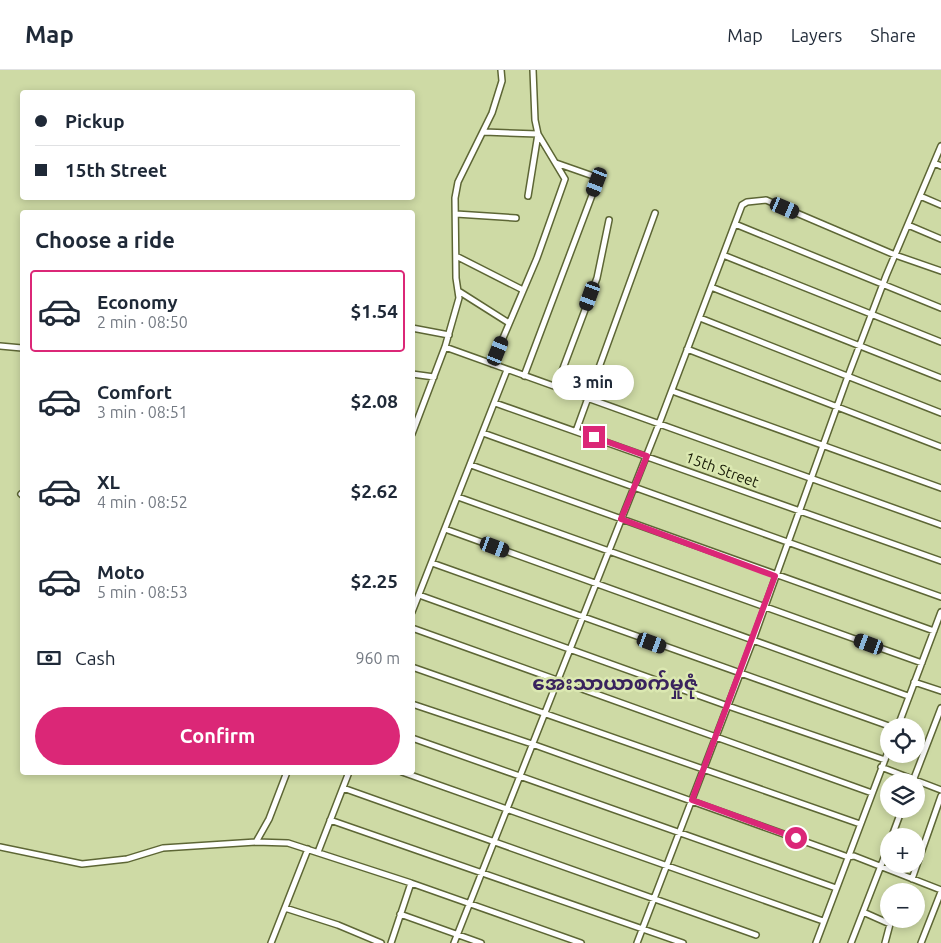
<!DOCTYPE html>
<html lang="en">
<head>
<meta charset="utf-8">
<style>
  body { margin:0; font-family:Ubuntu,"Noto Sans Myanmar",sans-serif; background:#f6f6f7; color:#1f2937; height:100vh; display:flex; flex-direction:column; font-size:19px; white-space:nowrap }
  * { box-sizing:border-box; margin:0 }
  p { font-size:16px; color:#747a83 }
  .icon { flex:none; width:28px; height:28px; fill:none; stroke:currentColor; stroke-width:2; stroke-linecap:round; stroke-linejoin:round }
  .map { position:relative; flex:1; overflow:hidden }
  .panel { position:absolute; left:20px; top:140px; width:395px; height:565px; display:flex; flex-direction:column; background:#fff; border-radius:5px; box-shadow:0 2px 8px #0003 }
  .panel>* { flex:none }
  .hud { position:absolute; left:20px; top:20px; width:395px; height:110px; border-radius:5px; box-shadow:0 2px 8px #0003; display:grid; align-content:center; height:110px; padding:0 15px; background:#fff }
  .tools { position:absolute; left:880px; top:648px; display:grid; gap:10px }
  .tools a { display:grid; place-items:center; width:45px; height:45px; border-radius:50%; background:#fff; box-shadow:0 2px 8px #0003; font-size:25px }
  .end { position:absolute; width:22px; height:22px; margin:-11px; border:6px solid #db2777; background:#fff; box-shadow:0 0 0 2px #fff }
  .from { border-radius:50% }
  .bubble { position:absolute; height:35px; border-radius:18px; background:#fff; box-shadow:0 2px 8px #0003; font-size:16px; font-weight:700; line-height:35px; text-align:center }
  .car { position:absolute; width:15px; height:30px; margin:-15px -8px; border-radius:6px; box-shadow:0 0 4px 1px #0007; background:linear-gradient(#222 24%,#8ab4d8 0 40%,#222 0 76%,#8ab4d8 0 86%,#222 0) }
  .hud b { display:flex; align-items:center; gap:18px; height:48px; font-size:19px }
  .hud b+b { border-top:1px solid #e0e1e3 }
  .hud i { width:12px; height:12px; background:#1f2937 }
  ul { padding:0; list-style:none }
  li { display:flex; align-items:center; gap:15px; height:82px; margin:0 10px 8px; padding:0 5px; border:2px solid transparent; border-radius:5px }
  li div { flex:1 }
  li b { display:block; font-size:19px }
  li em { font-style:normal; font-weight:700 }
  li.active { border-color:#db2777 }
  li>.icon { width:45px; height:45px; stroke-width:1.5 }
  h2 { padding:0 15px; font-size:22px; line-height:60px }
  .pay { display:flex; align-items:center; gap:12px; height:55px; padding:0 15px; font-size:19px }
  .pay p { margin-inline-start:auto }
  .primary-button { display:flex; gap:10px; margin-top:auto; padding:10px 15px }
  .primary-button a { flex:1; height:58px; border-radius:30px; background:#db2777; color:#fff; font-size:20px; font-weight:700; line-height:58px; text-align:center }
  header { display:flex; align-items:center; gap:30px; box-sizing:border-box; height:70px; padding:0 25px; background:#fff; border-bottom:1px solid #e0e1e3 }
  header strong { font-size:24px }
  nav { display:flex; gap:28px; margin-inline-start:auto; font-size:18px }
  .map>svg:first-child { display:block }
</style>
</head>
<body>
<header>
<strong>Map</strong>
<nav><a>Map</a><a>Layers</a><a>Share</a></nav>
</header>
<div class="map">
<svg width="941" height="873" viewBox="0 0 941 873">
  <rect width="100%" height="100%" fill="#cedaa5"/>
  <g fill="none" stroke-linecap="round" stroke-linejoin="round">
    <g stroke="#5d6635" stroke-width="8">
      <path id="minor" d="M484,62L538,64
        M934,93L941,96
        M528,126L538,64
        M920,126L941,135
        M456,144L516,148
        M735,154L941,238
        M908,155L941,169
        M723,185L941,272
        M456,186L523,220
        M711,217L941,308
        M460,222L509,253
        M700,248L941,343
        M412,258L449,265
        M0,276L22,278
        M445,277L941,455
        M687,279L941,377
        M492,294L537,188L565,109L538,64L535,50L533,0
        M412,304L434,307
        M524,306L597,112L596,107L556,93
        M556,317L597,208L609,150
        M672,321L941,418
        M495,333L941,491
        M576,361L655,143
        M483,363L941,527
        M412,364L445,277L459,228L456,208L455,128L458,112L492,43L502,11L501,0
        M471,395L934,561
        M21,424L22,425
        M458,427L922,593
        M445,459L908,626
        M432,493L889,656
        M419,525L728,636L885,690
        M412,542L507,300
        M412,558L872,723
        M412,597L860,754
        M914,612L941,621
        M412,634L532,674L848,787L854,786L941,820
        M898,656L941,542
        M412,668L836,818
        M881,697L941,720
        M402,702L823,851
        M913,711L941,638
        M343,718L756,865
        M330,750L683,873
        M892,766L902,739
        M256,772L269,749L287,702
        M0,777L82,794L127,789L163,778L256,772L288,773L411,813L581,873
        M318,782L349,702
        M912,809L941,726
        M285,838L338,855L381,873
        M863,842L890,854L885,873
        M400,844L481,873
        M271,873L308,779
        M391,873L411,813
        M454,873L659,354L742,135L747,132L766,130L895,185L941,201
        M637,873L753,570L848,306L886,206L941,76
        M816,873L889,679
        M851,873L889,775
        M921,873L941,822"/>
    </g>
    <use href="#minor" stroke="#fff" stroke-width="5"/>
  </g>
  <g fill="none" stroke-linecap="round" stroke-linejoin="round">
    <path stroke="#db2777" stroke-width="6" d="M594,367L647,386L621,449L775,506L692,730L796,768"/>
  </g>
  <g text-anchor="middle" stroke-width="5" stroke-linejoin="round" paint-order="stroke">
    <g font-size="15" fill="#161905" stroke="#dbe8b1">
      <text transform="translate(722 400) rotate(20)" y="5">15th Street</text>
    </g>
    <g font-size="20" font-weight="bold" fill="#39235d" stroke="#dbe8b1">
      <text x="615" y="620">အေးသာယာစက်မှုဇုံ</text>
    </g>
  </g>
</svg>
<div class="tools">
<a><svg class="icon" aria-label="locate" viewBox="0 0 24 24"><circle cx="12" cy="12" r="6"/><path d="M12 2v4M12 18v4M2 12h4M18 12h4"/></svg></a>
<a><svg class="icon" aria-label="layers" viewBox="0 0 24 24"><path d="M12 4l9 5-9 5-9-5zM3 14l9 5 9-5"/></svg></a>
<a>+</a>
<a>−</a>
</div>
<i class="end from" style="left:796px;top:768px"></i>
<i class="end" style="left:594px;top:367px"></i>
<div class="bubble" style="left:552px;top:295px;width:82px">3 min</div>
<i class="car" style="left:597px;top:112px;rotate:201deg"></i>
<i class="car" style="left:785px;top:138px;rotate:113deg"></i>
<i class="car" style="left:590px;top:226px;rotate:200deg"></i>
<i class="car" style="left:498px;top:281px;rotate:22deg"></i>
<i class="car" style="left:495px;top:477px;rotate:110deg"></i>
<i class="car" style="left:652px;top:573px;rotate:110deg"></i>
<i class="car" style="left:869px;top:574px;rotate:290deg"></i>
<div class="hud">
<b><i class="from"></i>Pickup</b>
<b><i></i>15th Street</b>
</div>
<section class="panel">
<h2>Choose a ride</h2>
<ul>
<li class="active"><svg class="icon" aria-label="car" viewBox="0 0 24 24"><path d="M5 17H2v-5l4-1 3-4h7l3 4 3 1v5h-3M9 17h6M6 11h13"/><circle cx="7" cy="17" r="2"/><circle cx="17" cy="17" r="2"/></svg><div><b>Economy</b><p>2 min · 08:50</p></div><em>$1.54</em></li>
<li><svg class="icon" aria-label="car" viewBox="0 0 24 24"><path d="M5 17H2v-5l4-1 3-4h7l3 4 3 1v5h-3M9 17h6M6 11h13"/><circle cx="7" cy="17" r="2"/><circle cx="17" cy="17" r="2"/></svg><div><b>Comfort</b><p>3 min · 08:51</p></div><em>$2.08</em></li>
<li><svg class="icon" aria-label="car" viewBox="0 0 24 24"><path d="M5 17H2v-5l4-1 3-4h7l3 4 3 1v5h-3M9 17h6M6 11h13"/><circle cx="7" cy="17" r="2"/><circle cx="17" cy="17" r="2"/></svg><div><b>XL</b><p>4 min · 08:52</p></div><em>$2.62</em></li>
<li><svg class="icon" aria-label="car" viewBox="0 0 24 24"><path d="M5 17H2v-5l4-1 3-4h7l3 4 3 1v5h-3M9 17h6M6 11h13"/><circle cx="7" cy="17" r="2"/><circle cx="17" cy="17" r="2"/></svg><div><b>Moto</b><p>5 min · 08:53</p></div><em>$2.25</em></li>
</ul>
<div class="pay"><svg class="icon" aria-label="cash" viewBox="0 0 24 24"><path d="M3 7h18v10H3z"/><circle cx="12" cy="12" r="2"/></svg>Cash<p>960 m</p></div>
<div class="primary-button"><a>Confirm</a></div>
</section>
</div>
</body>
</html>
